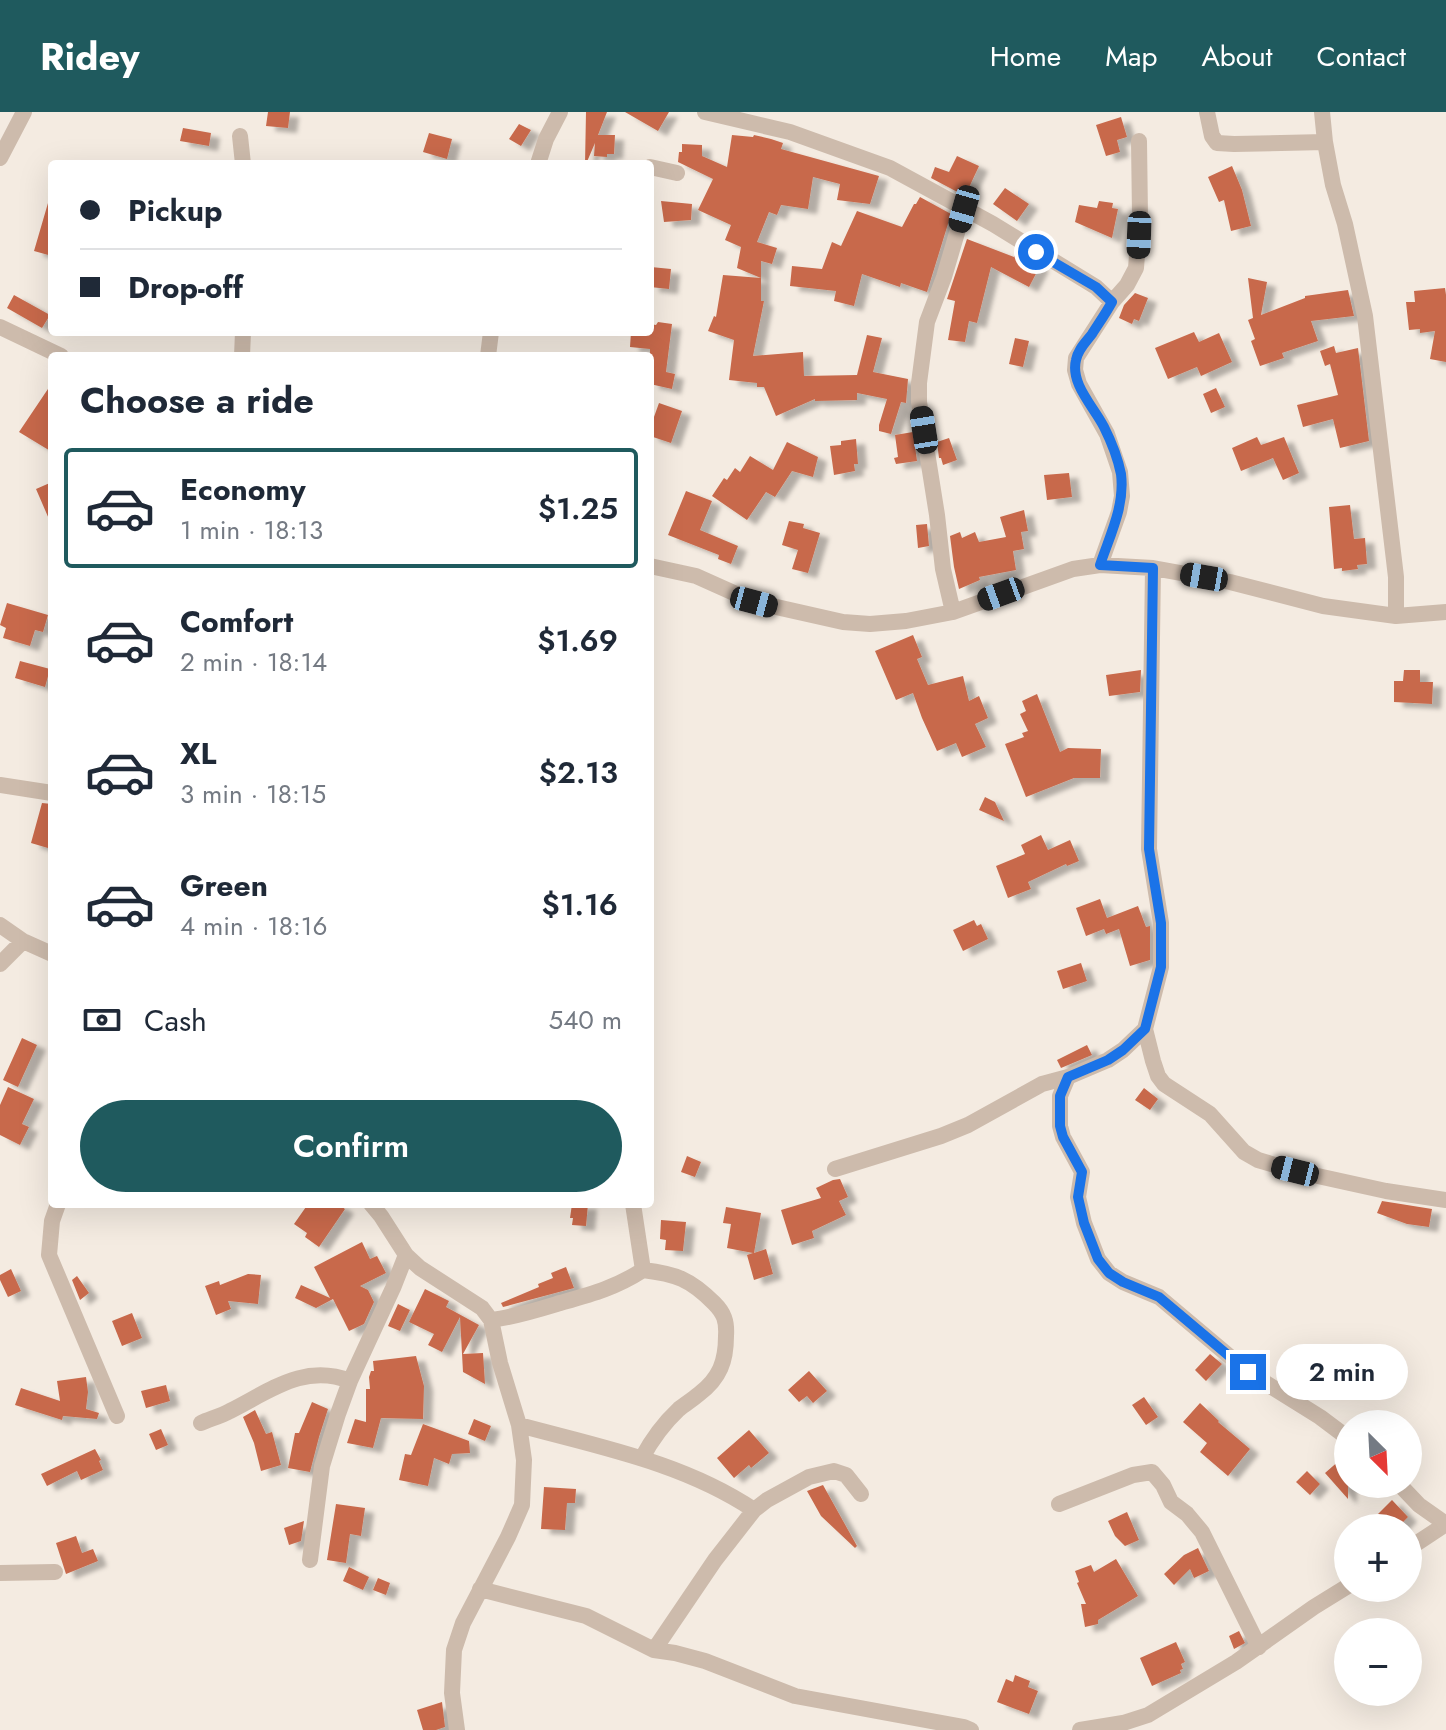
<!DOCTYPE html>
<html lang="en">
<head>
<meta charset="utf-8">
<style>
  body { margin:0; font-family:Jost,sans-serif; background:#f6f6f7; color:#1f2937; height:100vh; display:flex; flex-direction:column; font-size:30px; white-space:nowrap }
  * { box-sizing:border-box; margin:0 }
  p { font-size:26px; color:#747a83 }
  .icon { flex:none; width:44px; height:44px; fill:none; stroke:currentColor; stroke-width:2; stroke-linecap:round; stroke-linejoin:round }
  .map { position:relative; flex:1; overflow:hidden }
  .drawer { position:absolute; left:48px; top:240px; width:606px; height:856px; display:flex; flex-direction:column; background:#fff; border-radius:8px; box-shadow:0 8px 32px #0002 }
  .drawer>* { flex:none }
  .hud { position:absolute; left:48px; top:48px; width:606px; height:176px; border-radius:8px; box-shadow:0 8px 32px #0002; display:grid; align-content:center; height:176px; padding:0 32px; background:#fff }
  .needle { width:52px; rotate:156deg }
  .tools { position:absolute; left:1334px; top:1298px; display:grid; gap:16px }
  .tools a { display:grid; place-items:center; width:88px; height:88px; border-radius:50%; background:#fff; box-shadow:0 8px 32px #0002; font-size:40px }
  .end { position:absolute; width:36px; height:36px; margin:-18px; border:10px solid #1a73e8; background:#fff; box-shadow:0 0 0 4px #fff }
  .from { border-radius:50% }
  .bubble { position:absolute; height:56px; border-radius:28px; background:#fff; box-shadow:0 8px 32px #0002; font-size:26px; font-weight:600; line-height:56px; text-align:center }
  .car { position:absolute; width:24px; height:48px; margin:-24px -12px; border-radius:10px; box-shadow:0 0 6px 2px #0007; background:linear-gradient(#222 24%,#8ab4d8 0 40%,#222 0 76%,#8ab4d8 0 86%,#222 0) }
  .hud b { display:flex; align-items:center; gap:28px; height:76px; font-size:30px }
  .hud b+b { border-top:2px solid #e0e1e3 }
  .hud i { width:20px; height:20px; background:#1f2937 }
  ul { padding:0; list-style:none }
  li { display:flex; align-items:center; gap:24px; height:120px; margin:0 16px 12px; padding:0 16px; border:4px solid transparent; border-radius:8px }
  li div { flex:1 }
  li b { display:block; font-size:30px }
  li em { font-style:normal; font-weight:600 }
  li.current { border-color:#1f5a5e }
  li>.icon { width:72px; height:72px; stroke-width:1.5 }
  h2 { padding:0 32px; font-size:36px; line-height:96px }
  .pay { display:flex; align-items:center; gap:20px; height:88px; padding:0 32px; font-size:30px }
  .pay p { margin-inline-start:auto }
  .primary-button { display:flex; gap:16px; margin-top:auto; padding:16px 32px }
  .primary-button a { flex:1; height:92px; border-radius:48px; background:#1f5a5e; color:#fff; font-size:32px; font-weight:600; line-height:92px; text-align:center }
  header { display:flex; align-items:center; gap:48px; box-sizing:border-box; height:112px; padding:0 40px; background:#1f5a5e; color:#fff }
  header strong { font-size:38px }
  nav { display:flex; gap:44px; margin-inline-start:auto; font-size:28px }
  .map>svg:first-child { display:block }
</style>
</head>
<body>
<header>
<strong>Ridey</strong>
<nav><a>Home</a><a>Map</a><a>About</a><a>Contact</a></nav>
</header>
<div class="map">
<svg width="1446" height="1618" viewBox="0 0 1446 1618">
  <defs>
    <filter id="shadow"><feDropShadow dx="9" dy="5" stdDeviation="2" flood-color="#0004"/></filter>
  </defs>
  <rect width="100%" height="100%" fill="#f4ebe1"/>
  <path fill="#c8694b" filter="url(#shadow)" d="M268,0H290L288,16L266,14Z
    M586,0H607L598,23H615L614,42H607V45L594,44L595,31L586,52H585Z
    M625,0H669L658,19Z
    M1121,5L1127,25L1117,28L1120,40L1106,44L1096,13Z
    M519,12L531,18L521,34L509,27Z
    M183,16L211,21L209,34L180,29Z
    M429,21L452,27L447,47L423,40Z
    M732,23L753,25L754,23L771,27L783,31L781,37L879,64L870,92L837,88L840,72L813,65L808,97L781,93L777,103L769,100L757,130L777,136L772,152L761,149V166L737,156L741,135L725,128L731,113L698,98L713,67L678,50L679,40H682V32L702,33V44L727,55Z
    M957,44L979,54L965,84L931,66L935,55L949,60Z
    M1232,54L1242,78L1251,114L1231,119L1224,88L1219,90L1208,65Z
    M1005,76L1029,92L1017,109L993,92Z
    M920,85L951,102L927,180L901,171L900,175L862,162L854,194L834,189L836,179L790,174L792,154L822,157L832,130L841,134L857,99L902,115L914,92H916Z
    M661,89L692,92L691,108L664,110Z
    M1099,89L1113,91L1112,96L1118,97L1112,126L1075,110L1079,93L1097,96Z
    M48,91L52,92V144L34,139Z
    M967,127L1014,145L1016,142L1022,145L1023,143L1040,154L1029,175L991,155L977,211L969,209L965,230L948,228L955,189L947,187Z
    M651,155L671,157L669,177L650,175Z
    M723,163L761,166V189H764L753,244L803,240L804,264L857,263L867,223L882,226L873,260L908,267L906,291L901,290L891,322L879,319V313L887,287L857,281V288L815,289V287L776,304L764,275H757V271L729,268L734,228L708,219L714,204L716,205Z
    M1248,166L1267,170L1261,203L1305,186V184L1348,178L1354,204L1311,209L1318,229L1282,241L1284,246L1260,254L1251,229L1255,227L1248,208L1253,206Z
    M1445,176L1446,183V250L1430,247L1435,219L1420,221V217L1409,218L1406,190H1415L1414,179Z
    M1135,181L1148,186L1139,209L1134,207L1132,212L1119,206L1124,193Z
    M14,183L50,203L42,216L7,196Z
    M658,210L672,212L666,260L675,262L672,277L650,272V237L630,235L631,220H650V212L656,213Z
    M1194,220L1199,230L1219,221L1232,250L1201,264L1197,255L1168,267L1155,236Z
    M1015,226L1029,229L1023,255L1009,252Z
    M1334,234L1336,241L1358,236L1369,329L1340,336L1333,307L1303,315L1297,293L1338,283L1330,252L1325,254L1320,239Z
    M52,271V340L19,320Z
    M1216,276L1225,295L1211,301L1203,282Z
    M659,291L682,299L671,331L650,324V316Z
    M913,320L917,349L896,352L894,346L898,345L895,323Z
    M1257,325L1261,333L1284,325L1299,361L1283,368L1273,346L1241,359L1232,336Z
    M949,326L957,348L943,353L941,346H939L937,330Z
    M856,327L858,352H854L855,359L834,363L830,334L841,333V329Z
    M787,330L818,345L813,365L792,359L775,385L766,380L747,408L712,384L724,366L727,368L735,356L740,360L750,344L773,358Z
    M1069,361L1072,385L1047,388L1044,363Z
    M52,370V414L36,377Z
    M686,379L712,389L700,418L738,434L731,452L718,447L719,443L668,423Z
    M1350,393L1354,427L1365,426L1367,452L1357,453L1358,457L1342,459V456L1334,457L1329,395Z
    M1024,398L1028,419L1021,420L1024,437L1013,439L1016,458L979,465L980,468L959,477L954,455L950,424L960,420L962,426L975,420L979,430L1006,425L1000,405Z
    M789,409L804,412L803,416L820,421L808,461L792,457L798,438L782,433Z
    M927,412L929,434L918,436L916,413Z
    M7,491L48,503L43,520L35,518L30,534L3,526L6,516L0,513Z
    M913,523L922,545L917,547L928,573L963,564L969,589L979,584L988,606L975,612L986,635L962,645L956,631L937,639L922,606L913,581L896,588L875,539Z
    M20,549L50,557L45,575L15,566Z
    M1141,558L1140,580L1109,584L1106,563Z
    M1404,558H1420V570H1433L1432,592L1394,590V569H1403Z
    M1037,582L1060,640L1068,636L1101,637L1100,666H1074L1026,685L1005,632L1024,625L1022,621L1028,619L1020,602L1026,599L1022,589Z
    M985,685L995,690L1004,709L979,698Z
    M42,691L52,692V722L48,736L31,731Z
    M1041,723L1048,738L1070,728L1079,749L1067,754L1066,752L1028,770L1031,777L1008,786L996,754L1025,742L1021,733Z
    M1100,787L1107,806L1138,794L1146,815L1150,814V848L1130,854L1119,817L1106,822L1104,817L1086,824L1076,796Z
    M974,808L977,814L981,812L988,827L963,839L953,818Z
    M1081,851L1087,869L1063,877L1057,859Z
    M22,926L37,933L18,975L3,968Z
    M1087,933L1092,943L1061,956L1057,948Z
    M8,975L34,987L22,1012L29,1015L20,1033L0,1023V993Z
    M1144,976L1158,987L1150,998L1135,988Z
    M687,1044L701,1050L695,1065L681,1060Z
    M840,1067L848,1085L839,1089L846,1103L812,1119L814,1126L792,1133L781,1098L821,1086L816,1076L833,1068Z
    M1382,1089L1432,1097L1429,1115L1407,1112L1377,1101Z
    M308,1092H338L345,1097L319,1135L305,1125L307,1121L294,1112Z
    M572,1092H588L586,1114L572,1113L573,1106H570Z
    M726,1095L761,1101L754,1141L766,1137L773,1162L754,1168L747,1143L753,1141L727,1136L731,1112L723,1111Z
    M661,1108L686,1110L683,1139L665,1138L666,1128L660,1127Z
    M362,1130L370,1147L377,1144L386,1161L360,1174L368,1178L374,1190L364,1212L349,1219L333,1187L316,1196L295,1186L301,1173L330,1186L314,1155Z
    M566,1155L574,1176L503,1195L501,1191L539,1175L538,1172L553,1166L551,1161Z
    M11,1157L21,1179L8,1185L0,1168V1163Z
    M248,1162L261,1163L258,1192L228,1189L231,1197L216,1203L205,1174L219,1169L220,1173Z
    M77,1164L89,1181L80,1188L72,1168Z
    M425,1177L449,1189L446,1195L479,1213L463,1242L483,1241L485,1272L463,1260L460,1205L442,1240L428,1233L434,1222L409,1210Z
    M398,1192L410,1198L400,1219L388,1214Z
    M132,1201L142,1226L122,1234L112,1209Z
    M1210,1242L1222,1252L1206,1269L1195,1258Z
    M416,1244L424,1274L423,1307L381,1306L373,1336L347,1331L355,1307L366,1310V1277H370L369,1265L371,1259H374L373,1249Z
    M809,1259L827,1279L813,1291L807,1284L799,1290L788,1278Z
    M86,1265L88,1280L86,1297L99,1301L97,1307L63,1304L62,1308L15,1293L21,1276L60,1289L57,1269Z
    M166,1273L170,1289L146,1296L141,1279Z
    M1144,1285L1158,1305L1146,1313L1132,1293Z
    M312,1290L328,1297L319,1325L310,1360L288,1356L295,1321H299Z
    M1200,1291L1219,1309L1218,1310L1250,1337L1228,1364L1200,1340L1207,1331L1183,1310Z
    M255,1298L266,1322L272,1320L281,1353L261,1359L254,1331L243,1305Z
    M474,1307L491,1314L485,1329L468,1322Z
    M423,1312L469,1329L470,1341L452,1342L449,1352L434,1346L428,1374L399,1368L405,1342L411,1343Z
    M161,1317L168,1333L156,1338L149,1322Z
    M749,1318L769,1341L751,1356L749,1353L734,1366L717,1346Z
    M95,1337L101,1348L99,1349L103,1358L81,1368L77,1359L47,1374L41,1362Z
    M1348,1341V1387L1325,1361Z
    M1307,1359L1320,1372L1310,1383L1296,1370Z
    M823,1373L857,1434L855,1436L821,1404L807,1379Z
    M544,1375L576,1377L575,1391H567L565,1418L541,1417Z
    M1392,1388L1408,1405L1397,1416H1387L1376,1404Z
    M336,1392L365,1396L361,1424L350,1422L346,1451L327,1448Z
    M1127,1400L1139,1428L1125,1434L1115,1424L1108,1409Z
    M304,1409L301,1429L289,1433L284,1416Z
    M76,1424L82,1441L93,1437L98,1449L66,1462L56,1431Z
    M1198,1436L1209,1459L1194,1466L1190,1457L1174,1473L1164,1462L1184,1443Z
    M1116,1447L1138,1484L1098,1508V1512L1085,1515L1081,1492H1086L1077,1471L1079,1470L1075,1459L1091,1453L1094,1460Z
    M349,1455L369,1465L363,1478L343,1469Z
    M378,1466L390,1471L386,1483L373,1478Z
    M1239,1519L1245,1531L1234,1537L1229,1524Z
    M1176,1530L1185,1550L1181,1552L1183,1557L1180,1558L1181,1561L1152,1574L1140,1546Z
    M1015,1563L1030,1569L1028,1575L1038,1579L1029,1602L997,1590L1006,1567L1013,1570Z
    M442,1590L445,1615L436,1618H423L417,1598Z"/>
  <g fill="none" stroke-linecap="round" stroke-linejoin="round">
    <path stroke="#cdbbac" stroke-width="16" d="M705,0L790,20L890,56L993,112L1096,175L1112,190
      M1207,0L1212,24L1217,31L1234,32L1325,30
      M1322,0L1325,30L1333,73L1345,112L1365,204L1396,465V504
      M240,24L243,52
      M0,46L24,0
      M538,52L546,27L560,0
      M650,55L677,61
      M0,215L61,244
      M242,244L243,220
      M488,244L491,220
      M1100,453L1119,400L1122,384L1120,360L1107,322L1079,272L1075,258L1076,246L1112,190L1127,173L1136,156L1140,104L1139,29
      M650,454L696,464L754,490L843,510L870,512L906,509L953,500L1073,457L1100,453L1153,456L1230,470L1323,494L1396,504L1446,500
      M953,500L943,457L937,403L919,290V271L927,210L944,165L964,97
      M0,673L52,681
      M0,813L23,829L52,842
      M0,852L23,829
      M1145,917L1153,949L1158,964L1164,972L1210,1002L1244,1040L1258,1048L1295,1059L1386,1079L1446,1088
      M1068,965L1060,984V1014L1063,1025L1082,1060L1078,1085L1084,1111L1098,1147L1109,1161L1123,1170L1159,1185L1248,1260L1320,1305L1348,1326
      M835,1057L941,1024L968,1013L1042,972L1068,965L1108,948L1123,938L1145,917L1161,855V811L1149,737L1153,456
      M58,1092L52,1109L49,1143L117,1304
      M371,1092L381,1104L406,1143L420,1156L482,1196L491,1208L500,1251L519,1313L524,1348L522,1393L508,1425L463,1511L454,1538L452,1581L457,1618
      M633,1092L643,1158
      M491,1208C515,1205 537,1198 560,1191C592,1182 615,1176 643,1158C676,1162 690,1167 714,1191C724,1201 727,1209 726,1224C726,1249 720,1266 699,1282C692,1288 685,1292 679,1297C663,1312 652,1327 642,1346
      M201,1311C210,1307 221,1304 230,1299C270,1279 304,1251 350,1269
      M519,1313C600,1335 684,1351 754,1398
      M1399,1372L1419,1393L1446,1412
      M1059,1392L1133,1363L1152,1360L1163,1373L1171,1390L1187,1402L1202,1420L1259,1535
      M1408,1437L1446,1412
      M310,1448L322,1354L338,1302L350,1269L393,1176L406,1143
      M0,1461L55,1460
      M480,1477L586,1504L654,1538L675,1541L705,1549L795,1584L964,1615L971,1618
      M654,1538L715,1448L754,1398L767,1388L809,1365L834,1359L846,1363L861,1382
      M1080,1618L1123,1611L1148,1603L1236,1550L1314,1495L1348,1474"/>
  </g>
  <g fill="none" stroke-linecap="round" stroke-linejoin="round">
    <path stroke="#1a73e8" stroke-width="10" d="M1036,140L1096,175L1112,190C1106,201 1099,211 1092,222C1086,230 1078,237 1076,248C1070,272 1094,295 1104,315C1111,329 1118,347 1121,362C1125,394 1110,423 1100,453L1153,456L1149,737L1161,811V855L1145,917L1123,938L1108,948L1068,965L1060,984V1014L1063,1025L1082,1060L1078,1085L1084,1111L1098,1147L1109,1161L1123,1170L1159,1185L1248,1260"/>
  </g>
</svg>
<div class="tools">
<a><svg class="needle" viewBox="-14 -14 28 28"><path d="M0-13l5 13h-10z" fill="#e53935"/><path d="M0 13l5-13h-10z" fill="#747a83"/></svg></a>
<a>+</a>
<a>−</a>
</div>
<i class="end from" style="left:1036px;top:140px"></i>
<i class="end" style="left:1248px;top:1260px"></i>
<div class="bubble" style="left:1276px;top:1232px;width:132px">2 min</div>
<i class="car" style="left:964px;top:97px;rotate:196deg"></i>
<i class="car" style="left:1139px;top:123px;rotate:182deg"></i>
<i class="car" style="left:924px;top:318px;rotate:351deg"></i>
<i class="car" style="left:1204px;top:465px;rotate:280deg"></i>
<i class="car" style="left:1001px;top:482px;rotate:250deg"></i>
<i class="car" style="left:754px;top:490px;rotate:105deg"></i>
<i class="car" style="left:1295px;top:1059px;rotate:284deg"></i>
<div class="hud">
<b><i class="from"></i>Pickup</b>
<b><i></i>Drop-off</b>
</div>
<section class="drawer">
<h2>Choose a ride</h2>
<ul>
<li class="current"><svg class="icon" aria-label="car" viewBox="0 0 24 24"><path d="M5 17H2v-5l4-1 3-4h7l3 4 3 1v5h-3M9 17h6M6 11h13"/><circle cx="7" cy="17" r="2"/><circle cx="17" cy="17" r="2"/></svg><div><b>Economy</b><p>1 min · 18:13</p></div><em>$1.25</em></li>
<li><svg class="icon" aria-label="car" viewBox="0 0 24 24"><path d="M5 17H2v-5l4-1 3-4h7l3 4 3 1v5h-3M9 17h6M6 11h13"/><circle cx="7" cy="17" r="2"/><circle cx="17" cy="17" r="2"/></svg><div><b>Comfort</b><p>2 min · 18:14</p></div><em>$1.69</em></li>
<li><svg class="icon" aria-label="car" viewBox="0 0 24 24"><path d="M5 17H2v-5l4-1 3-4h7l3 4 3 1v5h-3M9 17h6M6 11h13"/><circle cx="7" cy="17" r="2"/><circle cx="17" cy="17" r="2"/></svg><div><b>XL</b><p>3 min · 18:15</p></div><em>$2.13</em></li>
<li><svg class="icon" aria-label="car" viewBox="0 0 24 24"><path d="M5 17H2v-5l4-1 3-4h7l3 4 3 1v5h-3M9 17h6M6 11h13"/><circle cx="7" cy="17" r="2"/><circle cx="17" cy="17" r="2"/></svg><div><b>Green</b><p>4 min · 18:16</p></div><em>$1.16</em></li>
</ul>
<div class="pay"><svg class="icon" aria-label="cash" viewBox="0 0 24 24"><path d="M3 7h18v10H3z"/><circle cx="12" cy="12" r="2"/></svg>Cash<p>540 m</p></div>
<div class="primary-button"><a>Confirm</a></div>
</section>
</div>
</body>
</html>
